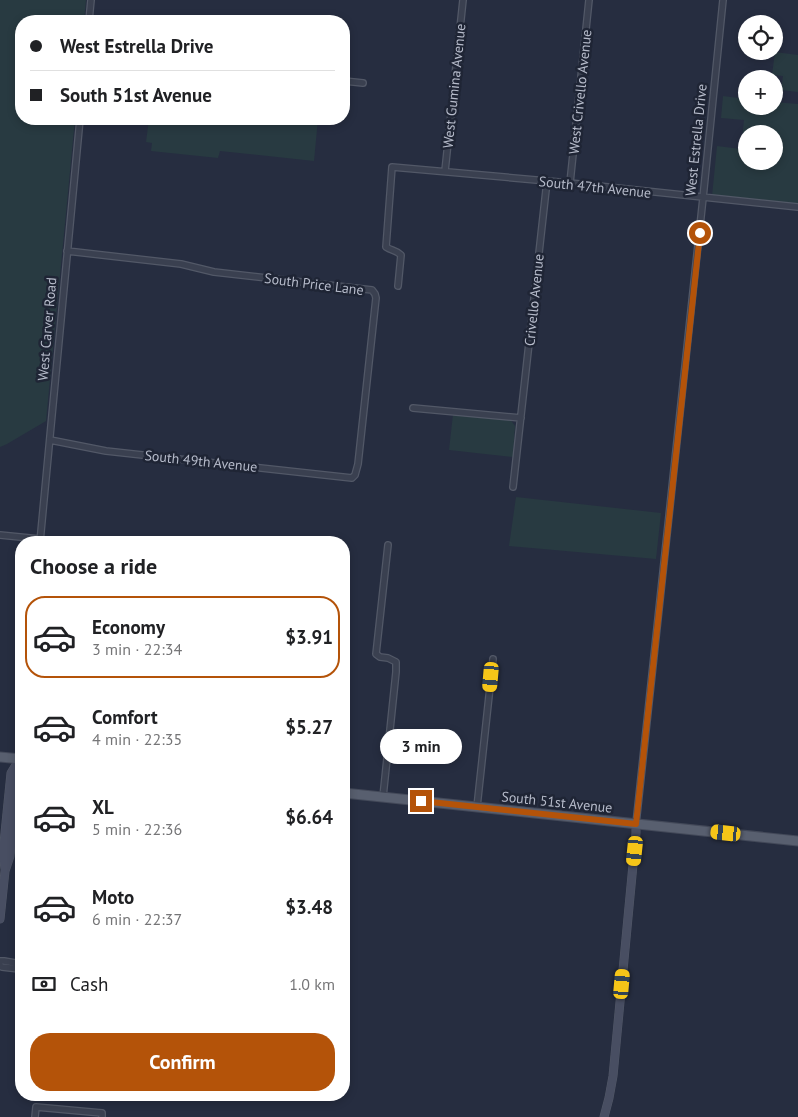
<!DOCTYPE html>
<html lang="en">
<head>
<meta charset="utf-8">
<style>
  body { margin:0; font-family:"PT Sans",sans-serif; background:#f6f6f6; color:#202124; height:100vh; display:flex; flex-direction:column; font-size:19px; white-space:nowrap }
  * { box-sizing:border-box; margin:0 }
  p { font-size:16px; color:#757577 }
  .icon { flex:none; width:28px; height:28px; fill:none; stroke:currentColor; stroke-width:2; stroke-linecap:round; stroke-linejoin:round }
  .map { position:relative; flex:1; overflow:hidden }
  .drawer { position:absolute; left:15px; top:536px; width:335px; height:565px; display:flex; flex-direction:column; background:#fff; border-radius:20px; box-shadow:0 2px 8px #0003 }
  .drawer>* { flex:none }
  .hud { position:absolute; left:15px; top:15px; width:335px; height:110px; border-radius:20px; box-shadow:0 2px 8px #0003; display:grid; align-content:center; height:110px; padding:0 15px; background:#fff }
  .controls { position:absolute; left:738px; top:15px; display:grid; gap:10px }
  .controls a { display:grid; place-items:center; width:45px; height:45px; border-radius:50%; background:#fff; box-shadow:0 2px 8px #0003; font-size:25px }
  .end { position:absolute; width:22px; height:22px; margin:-11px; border:6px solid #b45309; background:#fff; box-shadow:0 0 0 2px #fff }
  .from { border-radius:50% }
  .bubble { position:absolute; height:35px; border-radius:18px; background:#fff; box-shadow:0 2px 8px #0003; font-size:16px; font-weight:800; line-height:35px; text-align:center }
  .car { position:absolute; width:15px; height:30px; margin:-15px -8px; border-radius:6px; box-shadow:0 0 4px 1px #0007; background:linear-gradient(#f5c518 24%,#345 0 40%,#f5c518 0 76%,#345 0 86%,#f5c518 0) }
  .hud b { display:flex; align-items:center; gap:18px; height:48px; font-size:19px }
  .hud b+b { border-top:1px solid #e0e0e0 }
  .hud i { width:12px; height:12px; background:#202124 }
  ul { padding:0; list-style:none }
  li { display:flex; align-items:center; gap:15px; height:82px; margin:0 10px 8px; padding:0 5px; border:2px solid transparent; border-radius:20px }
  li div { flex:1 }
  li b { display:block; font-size:19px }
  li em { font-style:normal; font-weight:800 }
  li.active { border-color:#b45309 }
  li>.icon { width:45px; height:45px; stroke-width:1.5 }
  h2 { padding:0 15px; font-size:22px; line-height:60px }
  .pay { display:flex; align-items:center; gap:12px; height:55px; padding:0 15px; font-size:19px }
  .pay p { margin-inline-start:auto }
  .action { display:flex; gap:10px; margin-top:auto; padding:10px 15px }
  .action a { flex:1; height:58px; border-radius:20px; background:#b45309; color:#fff; font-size:20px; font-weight:800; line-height:58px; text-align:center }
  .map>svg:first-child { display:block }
</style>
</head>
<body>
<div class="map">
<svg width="798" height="1117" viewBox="0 0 798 1117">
  <rect width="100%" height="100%" fill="#262d40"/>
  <path fill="#283a41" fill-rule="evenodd" d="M0,0H86L84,21H21V119H75L46,421L7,444L0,447Z
    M775,52L798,55V92L781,90L783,76L772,75Z
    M723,96L746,99V106H774V102L798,104V207L712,196L717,146L741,149L744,120L721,118ZM746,134H774V161H746Z
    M149,119H318L314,161L220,151L218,158L151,151L152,143L146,142Z
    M453,414L510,419L515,426L513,457L449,450Z
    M516,497L661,513L656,559L509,546Z"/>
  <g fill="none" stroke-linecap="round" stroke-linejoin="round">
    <g stroke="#525867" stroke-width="8">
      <path id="street" d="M89,21L91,0
        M344,81L363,83
        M445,171L463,0
        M570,183L589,0
        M398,286L401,255C396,250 392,251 386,247L392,167L570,183L798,207
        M413,408L521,418
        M50,440L106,451L352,478L355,475L358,464L376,298L375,294L372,290L214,272L181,264L67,251
        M513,487L547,181
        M0,535L40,539
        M40,542L80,119
        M20,759L21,745
        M383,797L396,672V662L388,658L380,657L376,654L388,545
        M477,807L493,659
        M636,824L703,198L723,0
        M0,961H4L21,964
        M0,966L2,967L19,969L21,968
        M35,1117L36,1107L102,1113V1117"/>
    </g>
    <g stroke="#525867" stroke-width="9">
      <path id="secondary" d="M5,869L3,853L11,773L19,760
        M0,919L5,871L10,856L20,759
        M604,1117L609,1098L613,1076L636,833V824"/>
    </g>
    <g stroke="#434959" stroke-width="11">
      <path id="primary" d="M0,757L21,759
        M344,793L798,841"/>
    </g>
    <use href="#street" stroke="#3a4050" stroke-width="5.5"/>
    <use href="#secondary" stroke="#484e62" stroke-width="8"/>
    <use href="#primary" stroke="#585f6f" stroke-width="9"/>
  </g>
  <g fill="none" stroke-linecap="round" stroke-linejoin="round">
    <path stroke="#b45309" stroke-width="6" d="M421,801L636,824L700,233"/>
  </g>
  <g text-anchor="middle" stroke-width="5" stroke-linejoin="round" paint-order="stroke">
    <g font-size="14" fill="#b6bbca" stroke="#1f2535">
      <text transform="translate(454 86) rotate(-84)" y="5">West Gumina Avenue</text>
      <text transform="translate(580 92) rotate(-84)" y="5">West Crivello Avenue</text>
      <text transform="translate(696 140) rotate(-84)" y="5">West Estrella Drive</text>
      <text transform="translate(595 187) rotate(6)" y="5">South 47th Avenue</text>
      <text transform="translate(314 284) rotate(7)" y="5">South Price Lane</text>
      <text transform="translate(534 300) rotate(-84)" y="5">Crivello Avenue</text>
      <text transform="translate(47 329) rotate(-85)" y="5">West Carver Road</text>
      <text transform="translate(201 461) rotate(6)" y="5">South 49th Avenue</text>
      <text transform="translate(557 802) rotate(6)" y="5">South 51st Avenue</text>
    </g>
  </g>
</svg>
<div class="controls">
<a><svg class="icon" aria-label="locate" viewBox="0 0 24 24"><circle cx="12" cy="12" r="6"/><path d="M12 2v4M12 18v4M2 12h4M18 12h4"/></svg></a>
<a>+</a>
<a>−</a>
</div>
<i class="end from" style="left:700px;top:233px"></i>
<i class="end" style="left:421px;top:801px"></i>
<div class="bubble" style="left:380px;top:729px;width:82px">3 min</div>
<i class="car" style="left:491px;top:677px;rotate:185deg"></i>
<i class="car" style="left:726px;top:833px;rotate:276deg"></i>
<i class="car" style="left:635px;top:851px;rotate:186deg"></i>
<i class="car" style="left:622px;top:984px;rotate:5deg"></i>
<div class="hud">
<b><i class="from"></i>West Estrella Drive</b>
<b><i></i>South 51st Avenue</b>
</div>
<section class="drawer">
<h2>Choose a ride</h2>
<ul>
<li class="active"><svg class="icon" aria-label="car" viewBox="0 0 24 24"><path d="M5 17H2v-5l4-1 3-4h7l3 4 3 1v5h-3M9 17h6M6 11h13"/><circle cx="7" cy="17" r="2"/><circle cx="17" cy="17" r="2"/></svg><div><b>Economy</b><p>3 min · 22:34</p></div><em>$3.91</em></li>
<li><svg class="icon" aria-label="car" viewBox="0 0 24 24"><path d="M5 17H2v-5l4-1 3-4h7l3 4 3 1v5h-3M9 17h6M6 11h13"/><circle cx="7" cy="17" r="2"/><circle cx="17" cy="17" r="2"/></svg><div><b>Comfort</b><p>4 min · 22:35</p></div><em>$5.27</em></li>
<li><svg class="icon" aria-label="car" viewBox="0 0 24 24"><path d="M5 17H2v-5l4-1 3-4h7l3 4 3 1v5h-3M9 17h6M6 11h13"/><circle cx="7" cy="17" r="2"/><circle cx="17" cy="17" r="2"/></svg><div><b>XL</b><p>5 min · 22:36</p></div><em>$6.64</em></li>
<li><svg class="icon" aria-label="car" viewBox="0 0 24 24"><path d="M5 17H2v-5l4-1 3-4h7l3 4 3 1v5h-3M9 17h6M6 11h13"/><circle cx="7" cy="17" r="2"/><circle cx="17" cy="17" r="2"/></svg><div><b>Moto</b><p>6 min · 22:37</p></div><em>$3.48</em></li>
</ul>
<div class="pay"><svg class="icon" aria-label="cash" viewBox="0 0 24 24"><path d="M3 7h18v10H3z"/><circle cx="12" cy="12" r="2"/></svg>Cash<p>1.0 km</p></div>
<div class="action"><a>Confirm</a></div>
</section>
</div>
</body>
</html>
